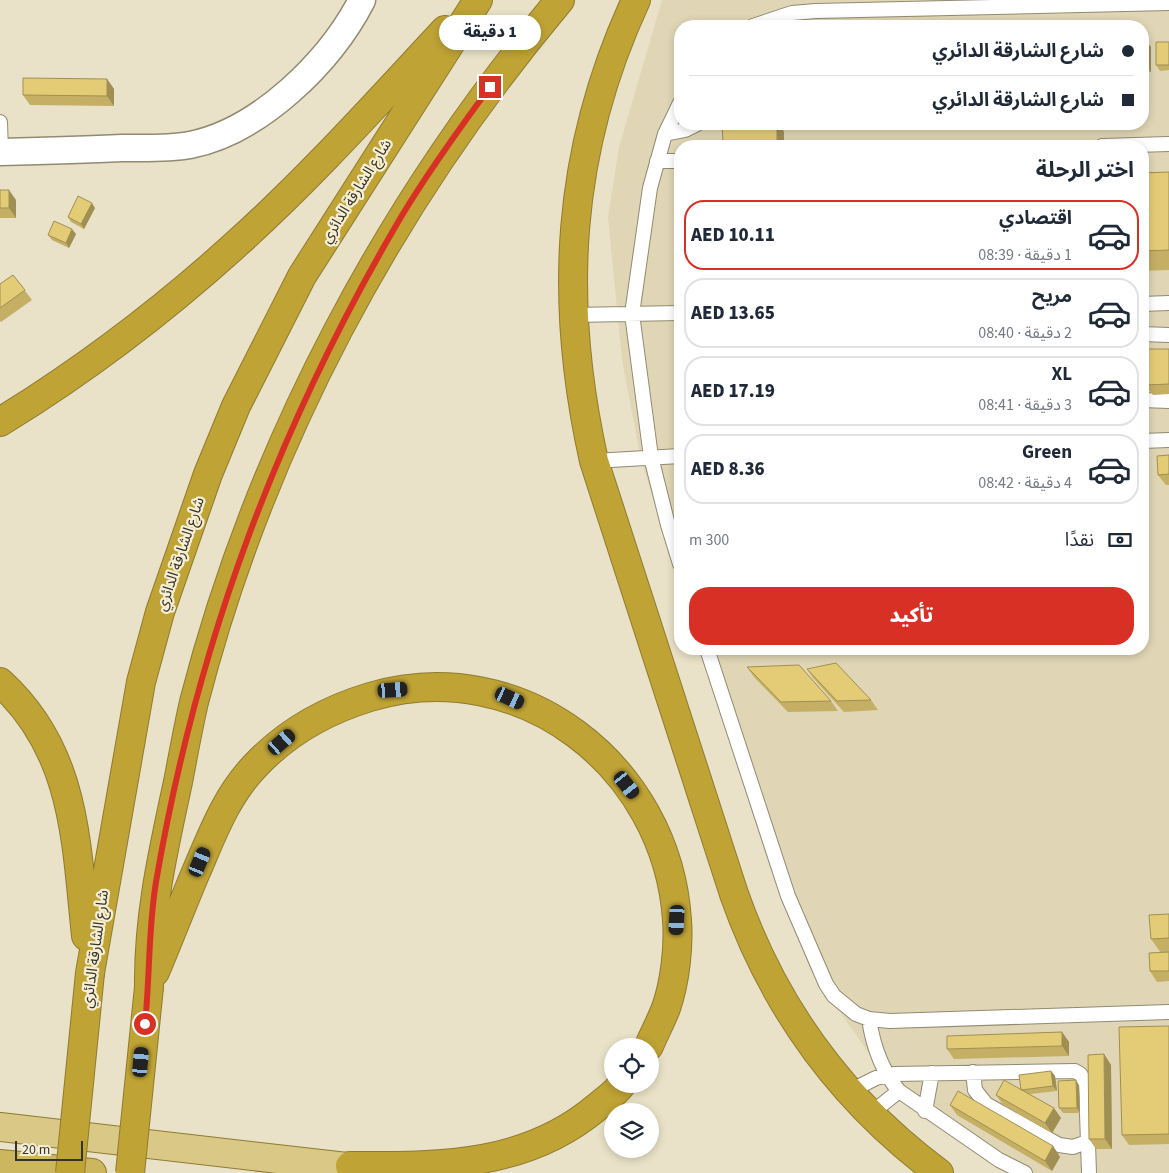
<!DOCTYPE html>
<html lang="ar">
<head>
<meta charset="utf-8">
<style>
  body { margin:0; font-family:"Source Sans 3","Noto Sans Arabic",sans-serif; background:#f2f2f3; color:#1f2937; direction:rtl; height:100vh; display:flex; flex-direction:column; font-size:19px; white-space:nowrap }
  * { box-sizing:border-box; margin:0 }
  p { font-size:16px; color:#747a83 }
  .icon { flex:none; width:28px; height:28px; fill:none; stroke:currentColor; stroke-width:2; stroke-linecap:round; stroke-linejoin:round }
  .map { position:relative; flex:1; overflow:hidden; direction:ltr }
  .drawer { position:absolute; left:674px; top:140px; width:475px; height:515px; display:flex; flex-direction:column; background:#fff; border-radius:20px; box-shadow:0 2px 8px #0003; direction:rtl }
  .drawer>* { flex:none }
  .hud { position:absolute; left:674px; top:20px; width:475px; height:110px; border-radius:20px; box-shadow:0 2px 8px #0003; direction:rtl; display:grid; align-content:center; height:110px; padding:0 15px; background:#fff }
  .fabs { position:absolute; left:604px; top:1038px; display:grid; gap:10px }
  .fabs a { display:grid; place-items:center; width:55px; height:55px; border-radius:50%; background:#fff; box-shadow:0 2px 8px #0003; font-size:25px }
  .scale { position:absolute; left:15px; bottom:12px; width:68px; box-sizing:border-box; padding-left:5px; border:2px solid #353228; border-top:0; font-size:14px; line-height:18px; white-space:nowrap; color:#353228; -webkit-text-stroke:4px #f6efd5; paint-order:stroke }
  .end { position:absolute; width:22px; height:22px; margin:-11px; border:6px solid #d93025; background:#fff; box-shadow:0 0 0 2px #fff }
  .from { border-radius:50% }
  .bubble { position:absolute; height:35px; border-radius:18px; background:#fff; box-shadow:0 2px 8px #0003; font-size:16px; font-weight:800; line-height:35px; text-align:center; direction:rtl }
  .car { position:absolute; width:15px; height:30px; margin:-15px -8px; border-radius:6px; box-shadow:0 0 4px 1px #0007; background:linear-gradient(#222 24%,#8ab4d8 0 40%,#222 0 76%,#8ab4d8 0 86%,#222 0) }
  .hud b { display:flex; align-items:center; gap:18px; height:48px; font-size:19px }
  .hud b+b { border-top:1px solid #e0e1e3 }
  .hud i { width:12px; height:12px; background:#1f2937 }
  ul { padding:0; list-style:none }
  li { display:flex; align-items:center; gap:15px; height:70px; margin:0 10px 8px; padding:0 5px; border:2px solid #e0e1e3; border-radius:20px }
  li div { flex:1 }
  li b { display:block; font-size:19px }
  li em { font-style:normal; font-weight:800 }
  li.active { border-color:#d93025 }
  li>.icon { width:45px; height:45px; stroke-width:1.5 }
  h2 { padding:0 15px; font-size:22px; line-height:60px }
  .pay { display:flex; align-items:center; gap:12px; height:55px; padding:0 15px; font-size:19px }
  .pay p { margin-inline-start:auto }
  .button { display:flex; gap:10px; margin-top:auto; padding:10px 15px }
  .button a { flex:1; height:58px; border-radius:20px; background:#d93025; color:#fff; font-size:20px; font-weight:800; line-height:58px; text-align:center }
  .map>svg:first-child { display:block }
</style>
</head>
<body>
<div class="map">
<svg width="1169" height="1173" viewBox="0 0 1169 1173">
  <rect width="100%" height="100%" fill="#e9e2c8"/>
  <path fill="#e0d6b5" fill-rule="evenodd" d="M662,0H1169V1173H1014L980,1156L883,1074L810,969L766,856L701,649H1142V146H680V583L641,460L622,360L608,217L619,147ZM680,26H1142V124H680Z"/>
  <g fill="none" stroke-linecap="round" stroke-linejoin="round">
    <g stroke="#918a72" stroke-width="16">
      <path id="service" d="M753,26L792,13L816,11L1169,3
        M680,103L665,134L650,188L632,314L651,457L668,525L680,564
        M0,122L1,152
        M665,134L685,130L697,124
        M1102,146L1169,144
        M657,161H680
        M1142,304L1169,303
        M573,315L680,313
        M1142,334L1169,335
        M1142,400L1169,401
        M1142,441L1169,440
        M594,461L680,456
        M707,649L788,896L826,984L834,996L856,1014L869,1019L890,1021L1169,1012
        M869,1019C873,1046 881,1070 899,1091L999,1160L1025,1173
        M973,1072L975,1090L986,1104L1059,1145L1073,1147L1087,1142
        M848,1092L876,1078L894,1074L1075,1071L1080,1074L1086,1083L1089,1173
        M925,1111L932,1073
        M869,1115L899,1091"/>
    </g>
    <g stroke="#918a72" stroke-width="29">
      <path id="minor" d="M0,152C41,151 81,150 122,148C144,148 168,149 190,145C260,131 330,62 362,0"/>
    </g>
    <g stroke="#8f7b30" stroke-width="30">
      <path id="primary" d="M0,1127L373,1170"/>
    </g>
    <g stroke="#8f7b30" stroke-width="30">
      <path id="trunk" d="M0,1164L92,1173"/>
    </g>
    <g stroke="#8f7b30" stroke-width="30">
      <path id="motorway" d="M636,0C566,151 558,300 594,461L734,894C774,1008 842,1101 939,1173
        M0,422C83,371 161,312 233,247C308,180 376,104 445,30
        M0,682C76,751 76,842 86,936
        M155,972C169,939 182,905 196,872C212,835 226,796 255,766C286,733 327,710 370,697C520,652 667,766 677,920C679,947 675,982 666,1008C661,1021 654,1034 649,1046
        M90,973L141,682L160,612L208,474L236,406L302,276L478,0
        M149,987C148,917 163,851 178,782C183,756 188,728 194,702C260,445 390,202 560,0
        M350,1166C438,1166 525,1168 597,1107C605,1100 616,1093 622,1084"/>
    </g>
    <use href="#service" stroke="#fff" stroke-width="14"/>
    <use href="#minor" stroke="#fff" stroke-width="26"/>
    <use href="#primary" stroke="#d9c886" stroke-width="28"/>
    <use href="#trunk" stroke="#ccb65e" stroke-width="28"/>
    <use href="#motorway" stroke="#bfa335" stroke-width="28"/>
    <g stroke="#8f7b30" stroke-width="30" stroke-linecap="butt">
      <path id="motorway-bridge" d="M70,1173L90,973
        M130,1173L149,987"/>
    </g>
    <use href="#motorway-bridge" stroke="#bfa335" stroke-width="28"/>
  </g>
  <path fill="#c4af65" d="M1142,42H1147L1151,47V72H1142Z
    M1169,42V70L1160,71L1156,65Z
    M107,79L114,89V106L30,105L23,95Z
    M722,124H778L784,132V146H725L723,143Z
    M1169,172V270L1142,271V173Z
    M0,190L16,200V218H0Z
    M95,208L84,229L71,222L68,217Z
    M76,234L69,248L52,240L48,235Z
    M13,275L32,300L1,322L0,321V284Z
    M1169,349V394L1153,395L1145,385Z
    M1169,455V485H1166L1158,475Z
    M747,667L831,701L838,711L788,712L754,677Z
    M807,669L871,700L878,710L844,712L814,679Z
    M1169,914V981L1157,982L1150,971L1161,953L1151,939Z
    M1169,1026V1144L1129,1145L1122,1135Z
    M1062,1032L1069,1042V1056L954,1059L947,1049Z
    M1104,1054L1111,1065L1112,1149H1096L1089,1139Z
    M1051,1071L1055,1076L1057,1091L1030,1094L1061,1118L1052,1133L1003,1105L996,1095L1021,1089Z
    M1076,1080L1079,1086L1080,1113H1063L1059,1108Z
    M950,1105L1053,1146L1060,1157L1052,1171L957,1115Z"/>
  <path fill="#a08f53" d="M1147,42L1151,47V72L1147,67Z
    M107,79L114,89V106L107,96Z
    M777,124H778L784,132V146H781L777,141Z
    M9,190L16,200V218L9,208Z
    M92,203L95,208L84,229L81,224Z
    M72,229L76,234L69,248L66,243Z
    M1062,1032L1069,1042V1056L1062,1046Z
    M1104,1054L1111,1065L1112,1149L1105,1139Z
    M1051,1071L1055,1076L1057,1091L1053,1086Z
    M1076,1080L1079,1086L1080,1113L1077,1108Z
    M1054,1108L1061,1118L1052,1133L1045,1123Z
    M1053,1146L1060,1157L1052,1171L1045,1161Z"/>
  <path fill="#e4cc76" stroke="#a08f53" d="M1142,42H1147V67H1142Z
    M1156,42H1169V65H1156Z
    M23,78L107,79V96L23,95Z
    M722,124H777V141L723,143Z
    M1169,172V250L1142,251V173Z
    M0,190H9V208H0Z
    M78,196L92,203L81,224L68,217Z
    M54,221L72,229L66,243L48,235Z
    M13,275L25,290L0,308V284Z
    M675,318H680V417H678Z
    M1144,349H1169V384L1145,385Z
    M1169,455V474L1158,475L1157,456Z
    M836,663L871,700L837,701L807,669Z
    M799,665L831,701L781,702L747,667Z
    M1169,914V938L1151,939L1149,915Z
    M1169,952V971H1150L1149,953Z
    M1169,1026V1134L1122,1135L1119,1027Z
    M1062,1032V1046L947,1049V1036Z
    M1104,1054L1105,1139H1089L1088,1055Z
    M1051,1071L1053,1086L1021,1090L1019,1075Z
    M1004,1080L1054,1108L1045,1123L996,1095Z
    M1076,1080L1077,1108H1059L1058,1081Z
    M958,1091L1053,1146L1045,1161L950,1105Z"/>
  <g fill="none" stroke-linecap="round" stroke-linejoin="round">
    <path stroke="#d93025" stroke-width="6" d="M145,1024C150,977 148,930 156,882C197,643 278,426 401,217C428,172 459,129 490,87"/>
  </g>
  <g text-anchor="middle" stroke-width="4.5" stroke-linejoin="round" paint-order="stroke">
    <g font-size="15" fill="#353228" stroke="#f6efd5">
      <text transform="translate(356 191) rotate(-58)" y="5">شارع الشارقة الدائري</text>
      <text transform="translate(180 554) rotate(-71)" y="5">شارع الشارقة الدائري</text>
      <text transform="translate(95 949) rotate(-82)" y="5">شارع الشارقة الدائري</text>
    </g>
  </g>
</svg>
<div class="fabs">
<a><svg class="icon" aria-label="locate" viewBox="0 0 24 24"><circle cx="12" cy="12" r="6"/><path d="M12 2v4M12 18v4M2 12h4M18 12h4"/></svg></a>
<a><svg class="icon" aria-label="layers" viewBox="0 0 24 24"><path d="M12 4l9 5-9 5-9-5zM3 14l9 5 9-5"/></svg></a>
</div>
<div class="scale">20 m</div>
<i class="end from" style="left:145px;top:1024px"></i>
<i class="end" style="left:490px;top:87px"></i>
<div class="bubble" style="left:439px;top:15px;width:102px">1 دقيقة</div>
<i class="car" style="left:393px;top:690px;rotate:86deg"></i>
<i class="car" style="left:510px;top:698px;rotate:115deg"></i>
<i class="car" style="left:282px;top:742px;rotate:49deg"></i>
<i class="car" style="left:627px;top:785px;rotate:141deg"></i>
<i class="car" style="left:200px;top:862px;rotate:23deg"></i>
<i class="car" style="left:677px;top:920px;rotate:183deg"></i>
<i class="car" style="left:141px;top:1062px;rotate:5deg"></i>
<div class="hud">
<b><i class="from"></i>شارع الشارقة الدائري</b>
<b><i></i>شارع الشارقة الدائري</b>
</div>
<section class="drawer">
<h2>اختر الرحلة</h2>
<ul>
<li class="active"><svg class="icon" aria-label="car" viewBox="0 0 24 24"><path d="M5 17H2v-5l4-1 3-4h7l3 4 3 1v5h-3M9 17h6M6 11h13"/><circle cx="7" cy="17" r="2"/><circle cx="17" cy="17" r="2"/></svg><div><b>اقتصادي</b><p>1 دقيقة · 08:39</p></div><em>AED 10.11</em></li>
<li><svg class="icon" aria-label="car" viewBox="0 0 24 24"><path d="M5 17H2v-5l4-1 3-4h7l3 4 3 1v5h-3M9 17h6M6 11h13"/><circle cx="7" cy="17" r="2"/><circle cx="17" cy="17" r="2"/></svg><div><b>مريح</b><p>2 دقيقة · 08:40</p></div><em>AED 13.65</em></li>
<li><svg class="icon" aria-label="car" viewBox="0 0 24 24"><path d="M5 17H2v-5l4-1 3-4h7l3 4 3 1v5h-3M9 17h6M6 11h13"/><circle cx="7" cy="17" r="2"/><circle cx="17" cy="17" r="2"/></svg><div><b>XL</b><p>3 دقيقة · 08:41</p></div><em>AED 17.19</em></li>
<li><svg class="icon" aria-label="car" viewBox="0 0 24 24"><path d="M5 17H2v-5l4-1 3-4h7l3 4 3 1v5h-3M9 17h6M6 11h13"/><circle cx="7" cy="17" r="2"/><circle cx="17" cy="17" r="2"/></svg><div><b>Green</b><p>4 دقيقة · 08:42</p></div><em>AED 8.36</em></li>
</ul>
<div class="pay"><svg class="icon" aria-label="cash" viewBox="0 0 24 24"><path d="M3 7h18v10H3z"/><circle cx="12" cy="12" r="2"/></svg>نقدًا<p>300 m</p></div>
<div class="button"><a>تأكيد</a></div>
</section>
</div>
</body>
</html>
